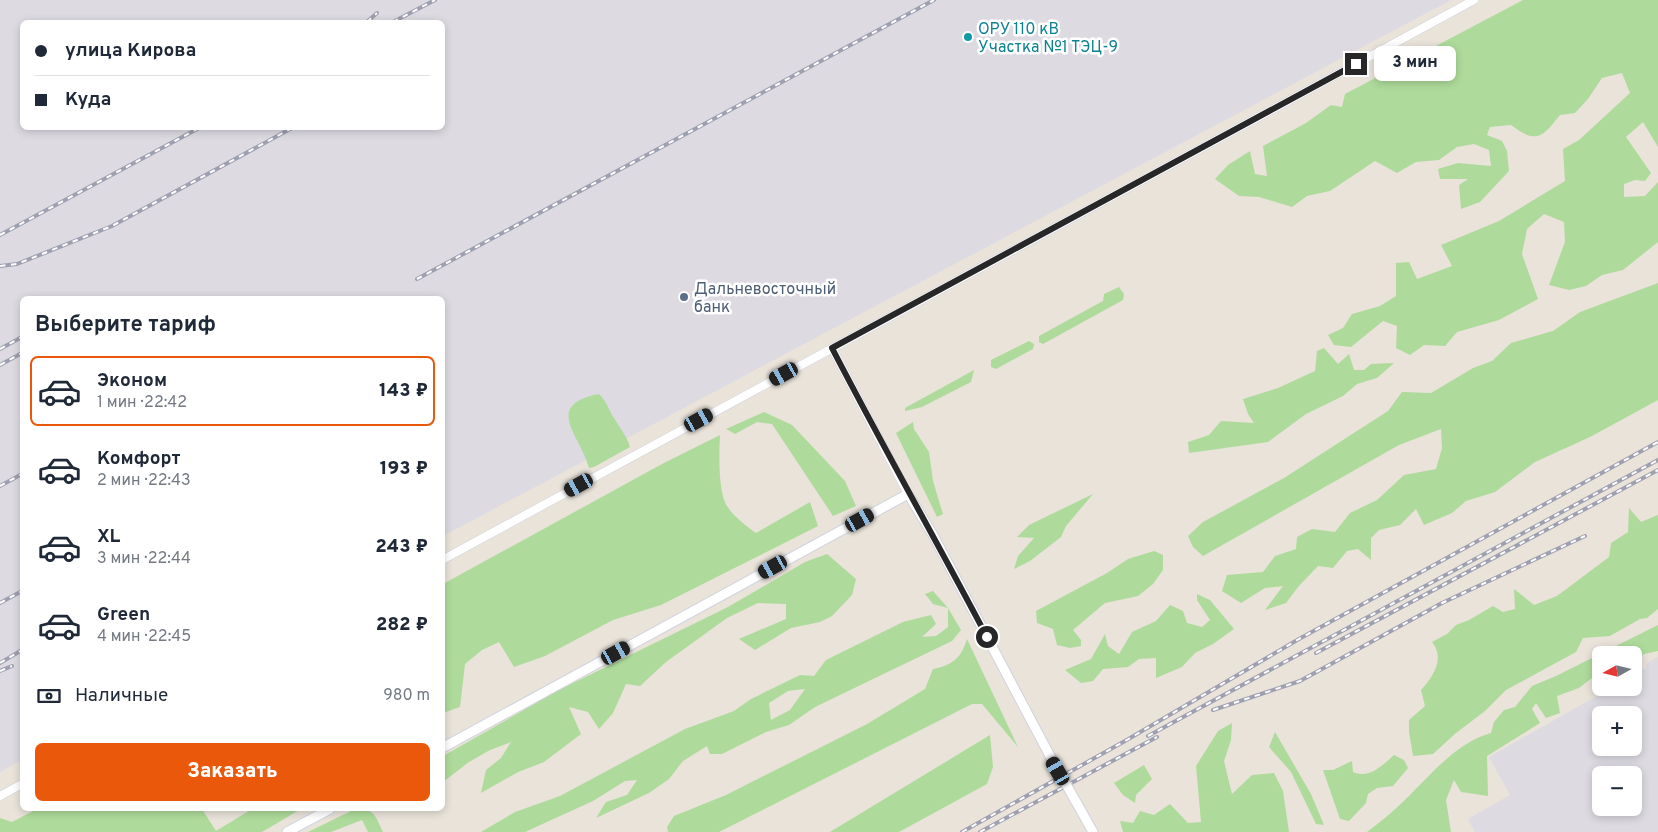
<!DOCTYPE html>
<html lang="ru">
<head>
<meta charset="utf-8">
<style>
  body { margin:0; font-family:Overpass,sans-serif; background:#f6f6f7; color:#1f2937; height:100vh; display:flex; flex-direction:column; font-size:19px; white-space:nowrap }
  * { box-sizing:border-box; margin:0 }
  p { font-size:16px; color:#747a83 }
  .icon { flex:none; width:28px; height:28px; fill:none; stroke:currentColor; stroke-width:2; stroke-linecap:round; stroke-linejoin:round }
  .map { position:relative; flex:1; overflow:hidden }
  .side { position:absolute; left:20px; top:296px; width:425px; height:515px; display:flex; flex-direction:column; background:#fff; border-radius:8px; box-shadow:0 2px 8px #0003 }
  .side>* { flex:none }
  .banner { position:absolute; left:20px; top:20px; width:425px; height:110px; border-radius:8px; box-shadow:0 2px 8px #0003; display:grid; align-content:center; height:110px; padding:0 15px; background:#fff }
  .needle { width:32px; rotate:262deg }
  .fabs { position:absolute; left:1592px; top:646px; display:grid; gap:10px }
  .fabs a { display:grid; place-items:center; width:50px; height:50px; border-radius:8px; background:#fff; box-shadow:0 2px 8px #0003; font-size:25px }
  .end { position:absolute; width:22px; height:22px; margin:-11px; border:6px solid #272727; background:#fff; box-shadow:0 0 0 2px #fff }
  .from { border-radius:50% }
  .bubble { position:absolute; height:35px; border-radius:8px; background:#fff; box-shadow:0 2px 8px #0003; font-size:16px; font-weight:800; line-height:35px; text-align:center }
  .car { position:absolute; width:15px; height:30px; margin:-15px -8px; border-radius:6px; box-shadow:0 0 4px 1px #0007; background:linear-gradient(#222 24%,#8ab4d8 0 40%,#222 0 76%,#8ab4d8 0 86%,#222 0) }
  .banner b { display:flex; align-items:center; gap:18px; height:48px; font-size:19px }
  .banner b+b { border-top:1px solid #e0e1e3 }
  .banner i { width:12px; height:12px; background:#1f2937 }
  ul { padding:0; list-style:none }
  li { display:flex; align-items:center; gap:15px; height:70px; margin:0 10px 8px; padding:0 5px; border:2px solid transparent; border-radius:8px }
  li div { flex:1 }
  li b { display:block; font-size:19px }
  li em { font-style:normal; font-weight:800 }
  li.current { border-color:#ea580c }
  li>.icon { width:45px; height:45px; stroke-width:1.5 }
  h2 { padding:0 15px; font-size:22px; line-height:60px }
  .pay { display:flex; align-items:center; gap:12px; height:55px; padding:0 15px; font-size:19px }
  .pay p { margin-inline-start:auto }
  .action { display:flex; gap:10px; margin-top:auto; padding:10px 15px }
  .action a { flex:1; height:58px; border-radius:8px; background:#ea580c; color:#fff; font-size:20px; font-weight:800; line-height:58px; text-align:center }
  .map>svg:first-child { display:block }
</style>
</head>
<body>
<div class="map">
<svg width="1658" height="832" viewBox="0 0 1658 832">
  <rect width="100%" height="100%" fill="#e9e3da"/>
  <path fill="#dddae2" fill-rule="evenodd" d="M0,0H1451L443,536L442,299H22V760L0,772ZM22,22H442V128H22Z
    M1658,657V832H1475L1468,819L1510,795L1489,757L1611,688H1634V675L1647,667L1646,664ZM1601,715H1634V748H1601ZM1601,775H1634V808H1601Z"/>
  <path fill="#aedb9b" fill-rule="evenodd" d="M1523,0H1658V147L1643,122L1626,137L1651,173L1645,181L1635,180L1624,184V197L1645,196L1658,182V242L1623,270L1602,275L1586,286L1569,290L1549,285L1565,242L1564,222L1544,214L1527,229L1522,254L1538,299L1499,320L1457,332L1445,346L1424,345L1410,355L1396,348L1397,326L1383,321L1351,347L1334,345L1328,335L1343,328L1352,314L1380,306L1396,296V263L1409,262L1417,279L1452,266L1441,245L1499,221L1565,181L1563,149L1579,140L1630,93L1622,73L1602,78L1588,99L1575,113L1560,115C1542,138 1536,144 1511,125L1490,127L1487,135L1502,141L1507,151L1509,171L1480,202L1461,209L1459,185L1468,179H1440L1438,169L1458,163L1491,166L1489,150L1474,144L1457,147L1439,160L1416,162L1397,173L1375,161L1330,191L1307,196L1292,207L1259,197L1239,196L1215,179L1228,165L1250,151L1255,174L1267,176L1263,146L1306,123L1331,105L1342,107L1345,94Z
    M1658,283V400L1590,437L1535,462L1495,492L1466,501L1452,513L1424,525L1416,509L1400,525L1379,530L1371,538V560L1358,549L1347,551L1333,568L1318,566L1298,587L1286,603L1265,610L1283,586L1265,588L1241,603L1222,591L1227,575L1263,572L1275,556L1296,549L1297,537L1312,529L1335,532L1350,513L1377,500L1404,475L1436,469L1442,448L1441,429L1399,445L1203,556L1193,547L1188,536L1203,522L1284,478L1388,411L1402,392L1431,393L1473,368L1492,361L1511,343L1553,331L1580,312Z
    M1119,287L1124,294L1123,300L1043,344L1039,342V336L1103,301L1104,294Z
    M1029,341L1034,344L1033,349L996,369L991,367V360Z
    M1324,348L1338,364L1349,354L1354,370H1364L1371,364L1394,363L1377,378L1357,384L1343,396L1306,414L1268,442L1189,453L1188,442L1209,435L1221,421L1254,423L1248,414L1243,399L1278,388L1315,371L1317,351Z
    M974,370L971,382L922,407L905,411V408Z
    M599,394C608,403 608,409 614,418C620,428 627,436 630,447L594,467L589,468C581,436 542,405 599,394Z
    M764,412L792,425L845,481L856,506L833,516L772,424L757,422L735,434L726,429Z
    M913,422L914,429L929,452L933,481L943,514L937,517L896,433Z
    M720,435C719,452 718,492 727,506C734,517 746,526 756,533L810,502L818,526L661,605L613,620L545,656L514,667L499,642L482,650L465,664L460,707L443,713V584L662,464Z
    M1093,494L1066,526L1061,537L1030,561L1014,569L1018,556L1034,538L1017,537L1029,525Z
    M1629,508L1641,522L1658,515V609L1647,618L1640,619L1610,636L1583,638L1576,652L1506,690L1485,711L1456,733L1433,754L1413,756L1409,732V720L1425,706L1421,690C1434,676 1445,658 1432,642L1447,634L1456,625L1469,620L1493,606L1503,612L1515,609L1514,589L1534,605L1557,596L1609,557L1611,543L1628,532Z
    M1154,551L1163,555V570L1153,584L1138,596L1105,603L1073,630L1081,640V646L1070,648L1057,645L1053,629L1037,623L1036,611L1107,573L1128,559Z
    M827,554L856,579L852,595L832,616L820,622L791,628L755,650L739,639L786,619V604L758,603L727,618L666,662L640,686L626,684L613,713L599,729L588,712L569,707L581,734L544,762L518,772L481,793L486,770L501,758L511,742L490,750L469,762L443,782V756L559,690L728,607L805,562Z
    M933,591L948,608L961,630L952,641L815,707L789,725L766,732L722,754H710L707,746L683,761L669,779L649,793L596,818L606,802L627,795L637,780L625,781L593,801L525,832H481L515,812L560,796L685,729L734,711L751,699L800,675L814,676L826,660L903,622L931,615L936,624L922,637L936,636L948,627V608L933,604L925,594ZM805,689L790,710L771,720L769,703L788,691Z
    M1197,594L1210,600L1234,629L1213,644L1195,653L1182,667L1156,678V658L1139,659L1128,667L1103,669L1093,681L1081,683L1065,670L1091,659L1105,634L1108,646L1119,654L1132,632L1156,621L1170,605L1183,611L1187,623L1202,627L1210,620L1197,600Z
    M1658,625V651L1644,654L1636,661L1639,671L1634,674V655H1601V671L1579,688L1557,696L1560,713L1546,718L1536,703L1532,709L1540,723L1487,756L1488,796L1461,792L1454,780L1446,800L1451,832H1367C1382,821 1396,809 1409,796C1433,772 1458,742 1491,733L1494,722L1504,710L1515,707L1532,686L1556,676Z
    M967,639L1018,747L982,704H972L719,832H668L667,827L674,816L726,795L867,724L925,689L933,669C952,665 961,659 967,639Z
    M1232,723L1231,740L1224,761L1232,794L1252,775L1274,773L1283,791L1289,832H1123L1120,821L1133,823L1140,811L1154,815L1170,804L1188,823L1201,822L1196,766L1218,731Z
    M1275,732L1311,794L1324,825L1316,824L1291,772L1269,747Z
    M990,735L993,767L987,784L899,832H830Z
    M1394,755L1404,760L1408,768L1393,786L1377,788L1368,794L1366,803L1349,821L1340,819L1323,770H1333L1352,761L1353,772C1369,779 1382,766 1394,755Z
    M1144,765L1152,779L1136,795L1135,803L1123,795L1114,783Z
    M37,809H202L216,831L252,809H301L262,832H0V818L12,822Z
    M355,809C375,809 375,815 383,832H368L362,820L331,832H308Z"/>
  <g fill="none" stroke-linecap="round" stroke-linejoin="round">
    <g stroke="#d0d2df" stroke-width="9">
      <path id="minor" d="M832,348L908,494
        M442,560L1474,0
        M0,796L22,784"/>
    </g>
    <g stroke="#d0d2df" stroke-width="11">
      <path id="tertiary" d="M442,748L908,494L933,535L1050,756
        M1075,800L1093,832
        M287,832L330,809"/>
    </g>
    <use href="#minor" stroke="#fff" stroke-width="8"/>
    <use href="#tertiary" stroke="#fff" stroke-width="9"/>
    <g stroke="#9ea0b0" stroke-width="4">
      <path id="rail" d="M367,22L377,13
        M393,22L435,0
        M0,235L199,128
        M0,266L17,264L112,226L292,128
        M417,279L934,0
        M0,349L22,337
        M0,365L22,353
        M0,486L22,474
        M0,603L22,591
        M1316,653L1658,470
        M0,663L22,650
        M0,671L12,666
        M1213,710L1300,681L1442,603L1585,536
        M1148,736L1658,460
        M962,832L1125,741L1299,639L1658,442
        M980,832L1157,737"/>
    </g>
    <use href="#rail" stroke="#fff" stroke-width="2" stroke-dasharray="5.5" stroke-linecap="butt"/>
    <g stroke="#d0d2df" stroke-width="11" stroke-linecap="butt">
      <path id="tertiary-bridge" d="M1050,756L1075,800"/>
    </g>
    <use href="#tertiary-bridge" stroke="#fff" stroke-width="9"/>
  </g>
  <g fill="none" stroke-linecap="round" stroke-linejoin="round">
    <path stroke="#272727" stroke-width="6" d="M987,637C936,540 882,445 832,348L1356,64"/>
  </g>
  <circle fill="#0f9aa8" stroke="#fff" stroke-width="2" cx="968" cy="37" r="5"/>
  <circle fill="#5c6f8a" stroke="#fff" stroke-width="2" cx="684" cy="297" r="5"/>
  <g text-anchor="middle" stroke-width="5" stroke-linejoin="round" paint-order="stroke">
    <g font-size="16" fill="#0d838f" stroke="#fff" text-anchor="start">
      <text x="978" y="34">ОРУ 110 кВ<tspan x="978" dy="18">Участка №1 ТЭЦ-9</tspan></text>
    </g>
    <g font-size="16" fill="#4e5e75" stroke="#fff" text-anchor="start">
      <text x="694" y="294">Дальневосточный<tspan x="694" dy="18">банк</tspan></text>
    </g>
  </g>
</svg>
<div class="fabs">
<a><svg class="needle" viewBox="-14 -14 28 28"><path d="M0-13l5 13h-10z" fill="#e53935"/><path d="M0 13l5-13h-10z" fill="#747a83"/></svg></a>
<a>+</a>
<a>−</a>
</div>
<i class="end from" style="left:987px;top:637px"></i>
<i class="end" style="left:1356px;top:64px"></i>
<div class="bubble" style="left:1374px;top:46px;width:82px">3 мин</div>
<i class="car" style="left:784px;top:374px;rotate:241deg"></i>
<i class="car" style="left:699px;top:420px;rotate:61deg"></i>
<i class="car" style="left:579px;top:485px;rotate:241deg"></i>
<i class="car" style="left:860px;top:520px;rotate:61deg"></i>
<i class="car" style="left:773px;top:567px;rotate:241deg"></i>
<i class="car" style="left:616px;top:653px;rotate:61deg"></i>
<i class="car" style="left:1058px;top:771px;rotate:330deg"></i>
<div class="banner">
<b><i class="from"></i>улица Кирова</b>
<b><i></i>Куда</b>
</div>
<section class="side">
<h2>Выберите тариф</h2>
<ul>
<li class="current"><svg class="icon" aria-label="car" viewBox="0 0 24 24"><path d="M5 17H2v-5l4-1 3-4h7l3 4 3 1v5h-3M9 17h6M6 11h13"/><circle cx="7" cy="17" r="2"/><circle cx="17" cy="17" r="2"/></svg><div><b>Эконом</b><p>1 мин · 22:42</p></div><em>143 ₽</em></li>
<li><svg class="icon" aria-label="car" viewBox="0 0 24 24"><path d="M5 17H2v-5l4-1 3-4h7l3 4 3 1v5h-3M9 17h6M6 11h13"/><circle cx="7" cy="17" r="2"/><circle cx="17" cy="17" r="2"/></svg><div><b>Комфорт</b><p>2 мин · 22:43</p></div><em>193 ₽</em></li>
<li><svg class="icon" aria-label="car" viewBox="0 0 24 24"><path d="M5 17H2v-5l4-1 3-4h7l3 4 3 1v5h-3M9 17h6M6 11h13"/><circle cx="7" cy="17" r="2"/><circle cx="17" cy="17" r="2"/></svg><div><b>XL</b><p>3 мин · 22:44</p></div><em>243 ₽</em></li>
<li><svg class="icon" aria-label="car" viewBox="0 0 24 24"><path d="M5 17H2v-5l4-1 3-4h7l3 4 3 1v5h-3M9 17h6M6 11h13"/><circle cx="7" cy="17" r="2"/><circle cx="17" cy="17" r="2"/></svg><div><b>Green</b><p>4 мин · 22:45</p></div><em>282 ₽</em></li>
</ul>
<div class="pay"><svg class="icon" aria-label="cash" viewBox="0 0 24 24"><path d="M3 7h18v10H3z"/><circle cx="12" cy="12" r="2"/></svg>Наличные<p>980 m</p></div>
<div class="action"><a>Заказать</a></div>
</section>
</div>
</body>
</html>
